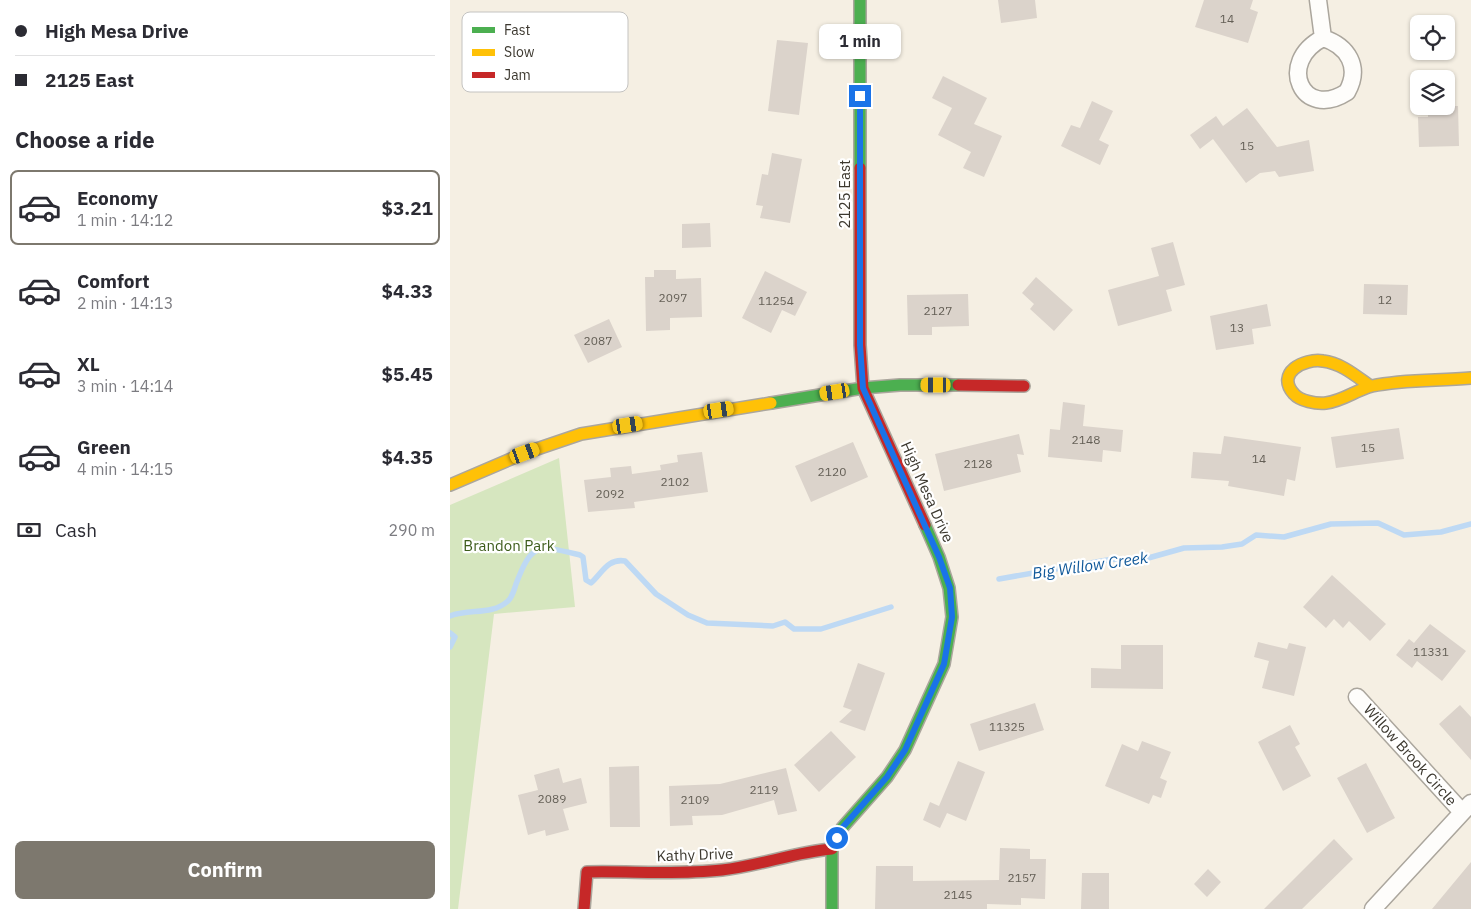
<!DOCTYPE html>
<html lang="en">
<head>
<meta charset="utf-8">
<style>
  body { margin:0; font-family:"IBM Plex Sans",sans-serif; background:#f7f7f7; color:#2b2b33; height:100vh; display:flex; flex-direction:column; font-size:19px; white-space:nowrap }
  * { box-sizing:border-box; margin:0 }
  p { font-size:16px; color:#7c7c81 }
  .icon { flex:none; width:28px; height:28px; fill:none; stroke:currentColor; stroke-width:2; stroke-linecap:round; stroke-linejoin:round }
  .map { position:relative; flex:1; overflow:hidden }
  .details { display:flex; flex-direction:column; background:#fff; width:450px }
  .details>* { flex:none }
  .top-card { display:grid; align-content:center; height:110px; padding:0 15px; background:#fff }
  .buttons { position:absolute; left:960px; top:15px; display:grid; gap:10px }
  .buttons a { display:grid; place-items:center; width:45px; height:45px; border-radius:8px; background:#fff; box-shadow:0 1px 4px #0004; font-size:25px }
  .end { position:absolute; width:22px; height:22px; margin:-11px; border:6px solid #1a73e8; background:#fff; box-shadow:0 0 0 2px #fff }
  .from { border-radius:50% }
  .bubble { position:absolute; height:35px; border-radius:8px; background:#fff; box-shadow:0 1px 4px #0004; font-size:16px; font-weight:700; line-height:35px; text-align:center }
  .car { position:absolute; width:15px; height:30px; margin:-15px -8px; border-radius:6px; box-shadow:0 0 4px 1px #0007; background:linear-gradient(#f5c518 24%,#345 0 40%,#f5c518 0 76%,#345 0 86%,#f5c518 0) }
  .top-card b { display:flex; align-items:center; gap:18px; height:48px; font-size:19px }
  .top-card b+b { border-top:1px solid #e1e1e2 }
  .top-card i { width:12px; height:12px; background:#2b2b33 }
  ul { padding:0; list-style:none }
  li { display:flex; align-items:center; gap:15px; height:75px; margin:0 10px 8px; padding:0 5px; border:2px solid transparent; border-radius:8px }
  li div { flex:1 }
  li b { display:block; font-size:19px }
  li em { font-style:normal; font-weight:700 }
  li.selected { border-color:#7d786e }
  li>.icon { width:45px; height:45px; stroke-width:1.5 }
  h2 { padding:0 15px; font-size:22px; line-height:60px }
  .pay { display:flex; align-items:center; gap:12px; height:55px; padding:0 15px; font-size:19px }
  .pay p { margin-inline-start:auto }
  .button { display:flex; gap:10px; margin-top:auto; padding:10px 15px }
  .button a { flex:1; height:58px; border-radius:8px; background:#7d786e; color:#fff; font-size:20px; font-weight:700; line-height:58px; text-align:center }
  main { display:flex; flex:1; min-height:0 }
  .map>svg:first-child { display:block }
</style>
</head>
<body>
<main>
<section class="details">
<div class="top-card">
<b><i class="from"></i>High Mesa Drive</b>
<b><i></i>2125 East</b>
</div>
<h2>Choose a ride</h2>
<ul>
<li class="selected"><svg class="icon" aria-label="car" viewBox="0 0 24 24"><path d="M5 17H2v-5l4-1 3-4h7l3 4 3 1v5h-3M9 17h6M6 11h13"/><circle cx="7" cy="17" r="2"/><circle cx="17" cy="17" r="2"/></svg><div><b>Economy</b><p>1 min · 14:12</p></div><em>$3.21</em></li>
<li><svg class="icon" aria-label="car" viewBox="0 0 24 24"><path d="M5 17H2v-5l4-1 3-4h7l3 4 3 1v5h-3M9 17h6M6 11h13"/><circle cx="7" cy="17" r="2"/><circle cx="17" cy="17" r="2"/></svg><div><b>Comfort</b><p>2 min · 14:13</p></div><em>$4.33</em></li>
<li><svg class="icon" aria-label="car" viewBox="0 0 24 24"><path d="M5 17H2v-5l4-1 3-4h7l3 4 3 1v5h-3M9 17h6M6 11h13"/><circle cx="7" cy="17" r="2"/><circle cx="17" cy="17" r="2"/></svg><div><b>XL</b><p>3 min · 14:14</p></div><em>$5.45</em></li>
<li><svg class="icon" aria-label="car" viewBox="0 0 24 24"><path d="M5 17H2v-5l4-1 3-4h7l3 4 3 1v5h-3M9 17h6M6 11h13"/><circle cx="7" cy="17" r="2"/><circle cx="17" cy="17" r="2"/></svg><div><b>Green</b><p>4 min · 14:15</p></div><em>$4.35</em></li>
</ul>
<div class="pay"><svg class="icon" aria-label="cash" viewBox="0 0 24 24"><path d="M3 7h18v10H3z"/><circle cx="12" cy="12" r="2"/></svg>Cash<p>290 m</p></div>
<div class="button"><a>Confirm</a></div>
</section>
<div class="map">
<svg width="1021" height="909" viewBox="0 0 1021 909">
  <rect width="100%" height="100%" fill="#f5efe3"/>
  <path fill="#d6e6bf" d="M109,458L125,607L44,614L8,909H0V505Z"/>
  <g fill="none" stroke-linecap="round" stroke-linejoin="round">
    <path stroke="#bed9f4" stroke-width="5.5" d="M549,579L663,559L684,562L734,548L772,547L792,544L806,535L834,537L881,524L928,523L954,535L991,532L1021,524
      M0,616C20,608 41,616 58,601C63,596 64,590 66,584C82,542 88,545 130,555L133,557L136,580L141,583C152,573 158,558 175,561L206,594L238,615L257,623L323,626L335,622L344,629H371L441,607
      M0,633L5,637L0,647"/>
  </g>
  <path fill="#dbd3cb" d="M548,0H585L587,18L551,23Z
    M754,0H803L800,9L808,12L798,43L745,27Z
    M327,40L358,43L349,115L318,111Z
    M493,76L537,98L524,124L552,136L534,177L513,168L521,152L488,135L502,108L482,98Z
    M642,101L663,111L649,140L659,145L650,165L611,146L621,125L630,128Z
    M978,106H1008L1009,146L969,147L968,117H978Z
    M797,108L827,147L859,140L864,171L829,177L825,171L810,173L796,183L763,139L750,149L740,135L766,116L773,126Z
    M322,153L352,159L340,223L310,218L313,206L306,205L312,174L318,175Z
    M260,223L261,247L232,248V224Z
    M723,242L735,285L716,290L722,311L668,326L658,290L709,276L701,248Z
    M204,270H226V279L251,278L252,317L220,318V330L196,331L195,277H204Z
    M315,271L357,292L345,316L332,310L321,333L292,318Z
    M586,277L623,310L604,331L580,309L584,304L572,293Z
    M914,284L958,285L957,315L913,314Z
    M518,294L519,326L482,327V335H458L457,295Z
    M817,304L821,326L802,329L804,344L766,350L760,316Z
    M159,319L172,347L138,363L124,335Z
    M613,402L635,405L633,426L673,430L671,452L653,450L652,462L598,457L600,429L610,430Z
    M949,428L954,459L886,468L881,437Z
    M569,434L574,455L567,454L571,472L494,491L485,454Z
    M774,436L851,447L845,481L837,479L834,496L778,486L779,481L741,478L743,452L771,454Z
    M403,442L418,477L361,502L345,466Z
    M252,452L258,492L184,502L185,508L138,512L134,480L161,477L160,468L181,466L182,474L211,470L210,465L228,462L227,455Z
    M882,575L936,624L920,641L899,621L893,628L884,619L876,628L853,607Z
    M980,624L1016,651L992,681L967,661L962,668L946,655L959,639L964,643Z
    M808,642L837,649L839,643L856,647L844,696L812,688L819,661L804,657Z
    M671,645H713V689L641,688V668L671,669Z
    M408,663L435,673L415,731L389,722L402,710L393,707Z
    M585,703L594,730L529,751L520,724Z
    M1010,705L1021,717V760L989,724Z
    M840,725L850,744L845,747L861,776L833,791L808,742Z
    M381,731L406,757L369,792L344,765Z
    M692,741L721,752L710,778L717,781L711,798L703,795L699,804L655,786L672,744L688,751Z
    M508,761L535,772L516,821L497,813L490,828L473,820L480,802L489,806Z
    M916,763L945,818L917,833L887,778Z
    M189,766L190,827H160L159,767Z
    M109,768L113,783L131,778L137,803L113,809L119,830L96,836L95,830L78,835L68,795L88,790L84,775Z
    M336,768L347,811L328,815L324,800L272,815L242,816L243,825L220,826L219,786L270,784Z
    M884,839L903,859L852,909H814Z
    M550,848L580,849V859H596L595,899L571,898V905L537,904V909H425L426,866H463V881L549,880Z
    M1021,862V909H982Z
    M758,869L771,882L757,897L744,884Z
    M632,873H659V909H631Z"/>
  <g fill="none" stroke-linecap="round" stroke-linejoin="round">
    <g stroke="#aba69d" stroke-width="19">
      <path id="street" d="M868,0L873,38
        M873,38C898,46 911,67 897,92C852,121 826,62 873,38Z
        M907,697L1012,812
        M923,909L1021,803"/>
    </g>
    <g stroke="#aba69d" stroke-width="14">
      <path id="fast" d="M410,0V168
        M321,403L413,388L450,385H508
        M382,909V849L392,828L437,777L455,750L494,664L502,617L499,588L489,557L475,525"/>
    </g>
    <g stroke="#aba69d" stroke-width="14">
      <path id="slow" d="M920,386C906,376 891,363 873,361C854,358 825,373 844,394C850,401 866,404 876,403C893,401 906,390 922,386C954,379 988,381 1021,378
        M0,485L75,453L131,434L321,403"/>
    </g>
    <g stroke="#aba69d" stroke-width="14">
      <path id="jam" d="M410,168V345L413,388L475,525
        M508,385L574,386
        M134,909L137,872C182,871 227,875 272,870C309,866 345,852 382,849"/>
    </g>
    <use href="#street" stroke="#fefdfb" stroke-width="16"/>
    <use href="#fast" stroke="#4caf50" stroke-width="11"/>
    <use href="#slow" stroke="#ffc107" stroke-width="11"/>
    <use href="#jam" stroke="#c62828" stroke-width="11"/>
  </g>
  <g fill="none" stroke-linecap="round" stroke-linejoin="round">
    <path stroke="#1a73e8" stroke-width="6" d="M387,838L392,828L437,777L455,750L494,664L502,617L500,588L489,557L413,388L410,345V96"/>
  </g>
  <g text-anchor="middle" stroke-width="4.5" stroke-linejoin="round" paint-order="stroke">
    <g font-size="12" fill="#645f56">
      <text x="777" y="23">14</text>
      <text x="797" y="150">15</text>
      <text x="223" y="302">2097</text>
      <text x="935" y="304">12</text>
      <text x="326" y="305">11254</text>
      <text x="488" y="315">2127</text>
      <text x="787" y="332">13</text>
      <text x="148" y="345">2087</text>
      <text x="636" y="444">2148</text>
      <text x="918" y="452">15</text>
      <text x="809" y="463">14</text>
      <text x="528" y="468">2128</text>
      <text x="382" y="476">2120</text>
      <text x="225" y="486">2102</text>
      <text x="160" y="498">2092</text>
      <text x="981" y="656">11331</text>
      <text x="557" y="731">11325</text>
      <text x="314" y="794">2119</text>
      <text x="102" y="803">2089</text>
      <text x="245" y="804">2109</text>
      <text x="572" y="882">2157</text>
      <text x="508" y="899">2145</text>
    </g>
    <g font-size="15" fill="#3c382f" stroke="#fff">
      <text transform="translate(395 194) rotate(-90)" y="5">2125 East</text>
      <text transform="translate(477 492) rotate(66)" y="5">High Mesa Drive</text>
      <text transform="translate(960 755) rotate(48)" y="5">Willow Brook Circle</text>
      <text transform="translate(245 855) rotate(-2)" y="5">Kathy Drive</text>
    </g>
    <g font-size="15" fill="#3d5c1b" stroke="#fff">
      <text x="59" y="551">Brandon Park</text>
    </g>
    <g font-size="16" font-style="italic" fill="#11599a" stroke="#fff">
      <text transform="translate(640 565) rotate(-8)" y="6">Big Willow Creek</text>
    </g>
  </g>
  <rect x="12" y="12" width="166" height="80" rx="8" fill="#fff" stroke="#c4c3c1" stroke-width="1"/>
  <rect x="22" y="27" width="23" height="6" fill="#4caf50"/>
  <rect x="22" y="49" width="23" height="7" fill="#ffc107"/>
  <rect x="22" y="72" width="23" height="6" fill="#c62828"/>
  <g font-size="14" fill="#3c382f">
    <text x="54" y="35">Fast</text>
    <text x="54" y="57">Slow</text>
    <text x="54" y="80">Jam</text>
  </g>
</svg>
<div class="buttons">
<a><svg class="icon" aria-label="locate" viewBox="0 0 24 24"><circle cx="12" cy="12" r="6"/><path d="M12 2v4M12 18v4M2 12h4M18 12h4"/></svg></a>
<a><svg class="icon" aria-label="layers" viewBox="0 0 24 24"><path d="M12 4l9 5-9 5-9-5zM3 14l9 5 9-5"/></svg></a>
</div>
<i class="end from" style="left:387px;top:838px"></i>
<i class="end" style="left:410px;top:96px"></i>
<div class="bubble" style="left:369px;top:24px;width:82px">1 min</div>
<i class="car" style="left:486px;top:385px;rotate:270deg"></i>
<i class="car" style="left:385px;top:392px;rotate:261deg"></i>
<i class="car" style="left:269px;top:410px;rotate:81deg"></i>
<i class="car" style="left:178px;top:425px;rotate:81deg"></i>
<i class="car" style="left:75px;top:453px;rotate:70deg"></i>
</div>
</main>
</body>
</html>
